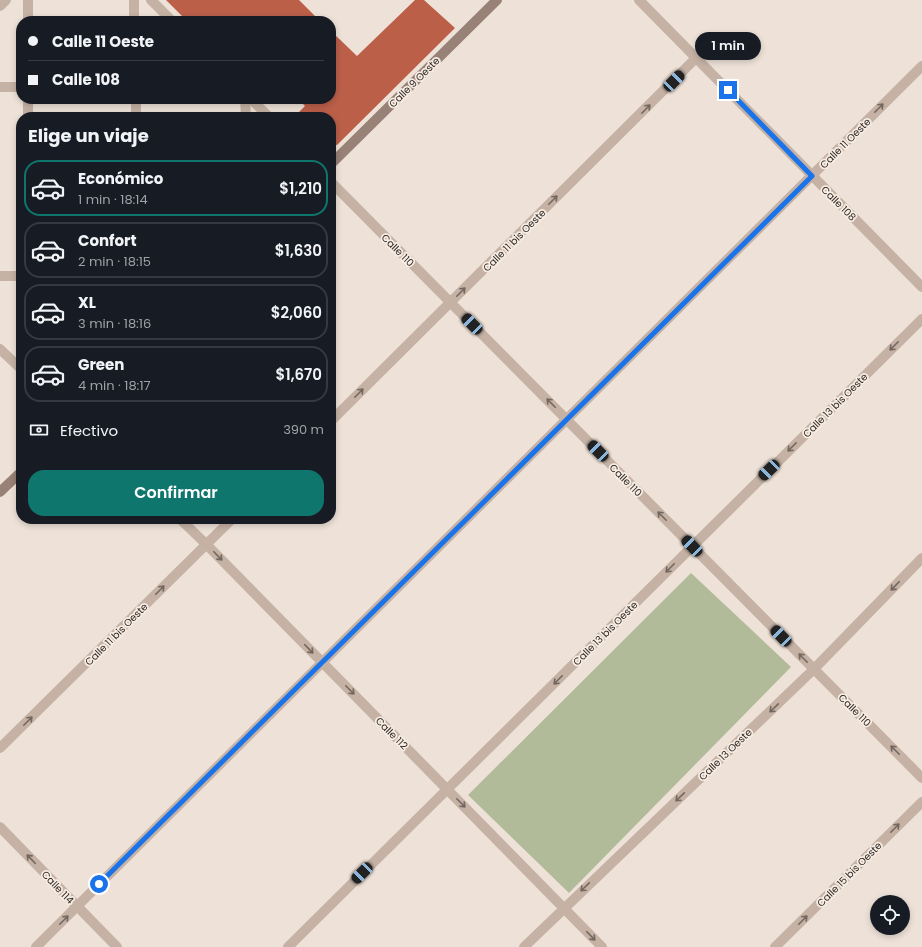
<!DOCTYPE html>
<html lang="es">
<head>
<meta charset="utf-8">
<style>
  body { margin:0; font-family:Poppins,sans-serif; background:#242831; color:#f1f3f6; height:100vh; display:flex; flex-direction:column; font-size:15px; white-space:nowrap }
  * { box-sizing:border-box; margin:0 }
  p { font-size:13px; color:#9ea1a6 }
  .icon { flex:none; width:22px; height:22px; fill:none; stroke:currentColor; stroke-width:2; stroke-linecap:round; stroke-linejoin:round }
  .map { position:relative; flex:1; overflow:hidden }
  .side { position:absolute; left:16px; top:112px; width:320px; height:412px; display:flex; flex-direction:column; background:#171b24; border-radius:16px; box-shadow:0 2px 6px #0003 }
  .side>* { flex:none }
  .top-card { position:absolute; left:16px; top:16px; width:320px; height:88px; border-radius:16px; box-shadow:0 2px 6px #0003; display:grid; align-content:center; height:88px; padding:0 12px; background:#171b24 }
  .tools { position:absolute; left:870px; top:895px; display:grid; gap:8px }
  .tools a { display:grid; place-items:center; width:40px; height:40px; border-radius:50%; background:#171b24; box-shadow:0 2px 6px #0003; font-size:20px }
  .end { position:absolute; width:18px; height:18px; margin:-9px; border:5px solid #1a73e8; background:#fff; box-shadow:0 0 0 2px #fff }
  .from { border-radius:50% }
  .bubble { position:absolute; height:28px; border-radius:14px; background:#171b24; box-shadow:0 2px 6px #0003; font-size:13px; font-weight:600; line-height:28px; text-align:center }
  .car { position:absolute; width:12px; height:24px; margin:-12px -6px; border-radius:5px; box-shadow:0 0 3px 1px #0007; background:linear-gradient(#222 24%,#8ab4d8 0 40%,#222 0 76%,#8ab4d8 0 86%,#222 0) }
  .top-card b { display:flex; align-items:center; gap:14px; height:38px; font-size:15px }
  .top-card b+b { border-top:1px solid #363941 }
  .top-card i { width:10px; height:10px; background:#f1f3f6 }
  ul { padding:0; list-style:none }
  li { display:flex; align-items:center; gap:12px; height:56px; margin:0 8px 6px; padding:0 4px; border:2px solid #363941; border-radius:16px }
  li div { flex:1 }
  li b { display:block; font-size:15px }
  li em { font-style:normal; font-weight:600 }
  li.on { border-color:#0f766e }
  li>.icon { width:36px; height:36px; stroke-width:1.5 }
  h2 { padding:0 12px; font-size:18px; line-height:48px }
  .pay { display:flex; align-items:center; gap:10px; height:44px; padding:0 12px; font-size:15px }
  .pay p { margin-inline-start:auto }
  .primary-button { display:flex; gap:8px; margin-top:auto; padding:8px 12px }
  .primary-button a { flex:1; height:46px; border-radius:16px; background:#0f766e; color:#fff; font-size:16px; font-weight:600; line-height:46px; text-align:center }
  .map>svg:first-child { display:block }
</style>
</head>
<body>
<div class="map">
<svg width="922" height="947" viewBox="0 0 922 947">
  <rect width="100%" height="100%" fill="#eee2d8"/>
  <path fill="#b2bb99" d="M691,573L791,667L569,893L468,795Z"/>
  <path fill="#bb5f49" d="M166,0H299L320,21H187Z
    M415,0H424L455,28L337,145H331V117H294L305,106L298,99H331V31L357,56Z"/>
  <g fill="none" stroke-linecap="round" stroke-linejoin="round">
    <path stroke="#c5b2a5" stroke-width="10" d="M28,0V21
      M134,0V21
      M151,0L172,21
      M639,0L922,287
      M0,6L6,0
      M0,87H21
      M136,99V117
      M245,99L246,117
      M251,99L269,117
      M28,117V99
      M331,182L922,778
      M0,276H21
      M0,349L21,369
      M331,421L696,58
      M180,519L206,544L602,947
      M0,748L232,519
      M0,827L117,947
      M36,947L922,66
      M288,947L922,319
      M524,947L814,669L922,558
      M775,947L922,802"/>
    <path stroke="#988177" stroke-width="10" d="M331,164L497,0
      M0,492L21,472"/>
  </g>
  <defs><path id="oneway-shaft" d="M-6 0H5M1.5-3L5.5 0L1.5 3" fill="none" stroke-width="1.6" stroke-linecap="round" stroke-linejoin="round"/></defs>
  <g stroke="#74675f">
    <use href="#oneway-shaft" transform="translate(879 108) rotate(-45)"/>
    <use href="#oneway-shaft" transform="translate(646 109) rotate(-45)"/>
    <use href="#oneway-shaft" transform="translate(553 200) rotate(-45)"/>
    <use href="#oneway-shaft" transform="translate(461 292) rotate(-45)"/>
    <use href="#oneway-shaft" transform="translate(894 346) rotate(135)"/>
    <use href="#oneway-shaft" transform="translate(359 393) rotate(-45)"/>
    <use href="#oneway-shaft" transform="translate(551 403) rotate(-135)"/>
    <use href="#oneway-shaft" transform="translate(792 447) rotate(135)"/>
    <use href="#oneway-shaft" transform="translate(662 516) rotate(-135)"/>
    <use href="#oneway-shaft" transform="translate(218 556) rotate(46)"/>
    <use href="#oneway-shaft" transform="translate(670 568) rotate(135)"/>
    <use href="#oneway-shaft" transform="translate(895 586) rotate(134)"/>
    <use href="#oneway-shaft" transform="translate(160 590) rotate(-45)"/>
    <use href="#oneway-shaft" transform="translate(309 649) rotate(46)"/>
    <use href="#oneway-shaft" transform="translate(803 658) rotate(-135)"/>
    <use href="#oneway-shaft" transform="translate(558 680) rotate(135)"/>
    <use href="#oneway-shaft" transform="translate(350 690) rotate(45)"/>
    <use href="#oneway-shaft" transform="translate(774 708) rotate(136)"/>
    <use href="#oneway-shaft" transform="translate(28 721) rotate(-45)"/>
    <use href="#oneway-shaft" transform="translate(895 750) rotate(-135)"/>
    <use href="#oneway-shaft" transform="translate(680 797) rotate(136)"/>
    <use href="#oneway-shaft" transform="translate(461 803) rotate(45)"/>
    <use href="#oneway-shaft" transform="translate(895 828) rotate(-45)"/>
    <use href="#oneway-shaft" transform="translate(31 859) rotate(-134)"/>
    <use href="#oneway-shaft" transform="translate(585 887) rotate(136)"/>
    <use href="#oneway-shaft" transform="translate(64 920) rotate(-45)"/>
    <use href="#oneway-shaft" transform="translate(803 920) rotate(-45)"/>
    <use href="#oneway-shaft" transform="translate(591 936) rotate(46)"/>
  </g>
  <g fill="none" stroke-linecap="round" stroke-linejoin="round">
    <path stroke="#1a73e8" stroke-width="5" d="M99,884L812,176L728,90"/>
  </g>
  <g text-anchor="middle" stroke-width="3.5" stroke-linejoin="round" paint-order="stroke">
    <g font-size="10" fill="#312926" stroke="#f7ede3">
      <text transform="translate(414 82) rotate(-45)" y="4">Calle 9 Oeste</text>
      <text transform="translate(845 143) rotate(-45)" y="4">Calle 11 Oeste</text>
      <text transform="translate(839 203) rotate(45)" y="4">Calle 108</text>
      <text transform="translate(514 240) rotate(-45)" y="4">Calle 11 bis Oeste</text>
      <text transform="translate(398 250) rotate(45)" y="4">Calle 110</text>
      <text transform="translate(835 405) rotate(-45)" y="4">Calle 13 bis Oeste</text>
      <text transform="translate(626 480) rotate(45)" y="4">Calle 110</text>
      <text transform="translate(605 633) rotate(-45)" y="4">Calle 13 bis Oeste</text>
      <text transform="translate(116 634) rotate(-45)" y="4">Calle 11 bis Oeste</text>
      <text transform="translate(855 710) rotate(45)" y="4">Calle 110</text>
      <text transform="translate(392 733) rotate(45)" y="4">Calle 112</text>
      <text transform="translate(725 754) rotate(-44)" y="4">Calle 13 Oeste</text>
      <text transform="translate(849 874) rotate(-45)" y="4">Calle 15 bis Oeste</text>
      <text transform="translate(58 887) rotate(46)" y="4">Calle 114</text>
    </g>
  </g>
</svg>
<div class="tools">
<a><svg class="icon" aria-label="locate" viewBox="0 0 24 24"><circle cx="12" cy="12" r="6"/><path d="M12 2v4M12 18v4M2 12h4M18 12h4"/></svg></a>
</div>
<i class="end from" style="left:99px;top:884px"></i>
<i class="end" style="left:728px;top:90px"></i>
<div class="bubble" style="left:695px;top:32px;width:66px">1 min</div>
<i class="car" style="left:674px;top:81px;rotate:45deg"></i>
<i class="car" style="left:472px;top:324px;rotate:315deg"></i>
<i class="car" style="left:598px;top:451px;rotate:315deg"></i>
<i class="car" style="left:769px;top:470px;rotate:226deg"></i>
<i class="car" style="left:692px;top:546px;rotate:316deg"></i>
<i class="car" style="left:781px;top:636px;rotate:315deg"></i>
<i class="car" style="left:362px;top:873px;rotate:225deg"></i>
<div class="top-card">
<b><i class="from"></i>Calle 11 Oeste</b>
<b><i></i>Calle 108</b>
</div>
<section class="side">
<h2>Elige un viaje</h2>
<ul>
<li class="on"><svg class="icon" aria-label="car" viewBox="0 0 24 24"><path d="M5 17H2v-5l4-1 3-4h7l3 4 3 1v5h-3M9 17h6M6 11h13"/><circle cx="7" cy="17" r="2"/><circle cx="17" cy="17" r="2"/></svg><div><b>Económico</b><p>1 min · 18:14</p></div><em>$1,210</em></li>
<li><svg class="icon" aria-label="car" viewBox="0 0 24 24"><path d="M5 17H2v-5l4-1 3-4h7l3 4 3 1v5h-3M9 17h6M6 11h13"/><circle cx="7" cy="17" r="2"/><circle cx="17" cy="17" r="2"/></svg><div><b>Confort</b><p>2 min · 18:15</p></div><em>$1,630</em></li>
<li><svg class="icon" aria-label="car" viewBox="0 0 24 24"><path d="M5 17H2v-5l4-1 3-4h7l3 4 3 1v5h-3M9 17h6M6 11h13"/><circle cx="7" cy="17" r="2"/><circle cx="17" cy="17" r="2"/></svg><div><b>XL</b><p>3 min · 18:16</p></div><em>$2,060</em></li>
<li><svg class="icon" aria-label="car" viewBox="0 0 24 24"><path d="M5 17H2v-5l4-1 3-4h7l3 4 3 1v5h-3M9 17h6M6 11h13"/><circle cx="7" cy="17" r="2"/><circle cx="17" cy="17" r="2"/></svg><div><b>Green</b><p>4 min · 18:17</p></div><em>$1,670</em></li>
</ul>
<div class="pay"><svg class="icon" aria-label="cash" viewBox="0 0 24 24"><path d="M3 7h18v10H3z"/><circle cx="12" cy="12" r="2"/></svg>Efectivo<p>390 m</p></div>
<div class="primary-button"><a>Confirmar</a></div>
</section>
</div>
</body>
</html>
